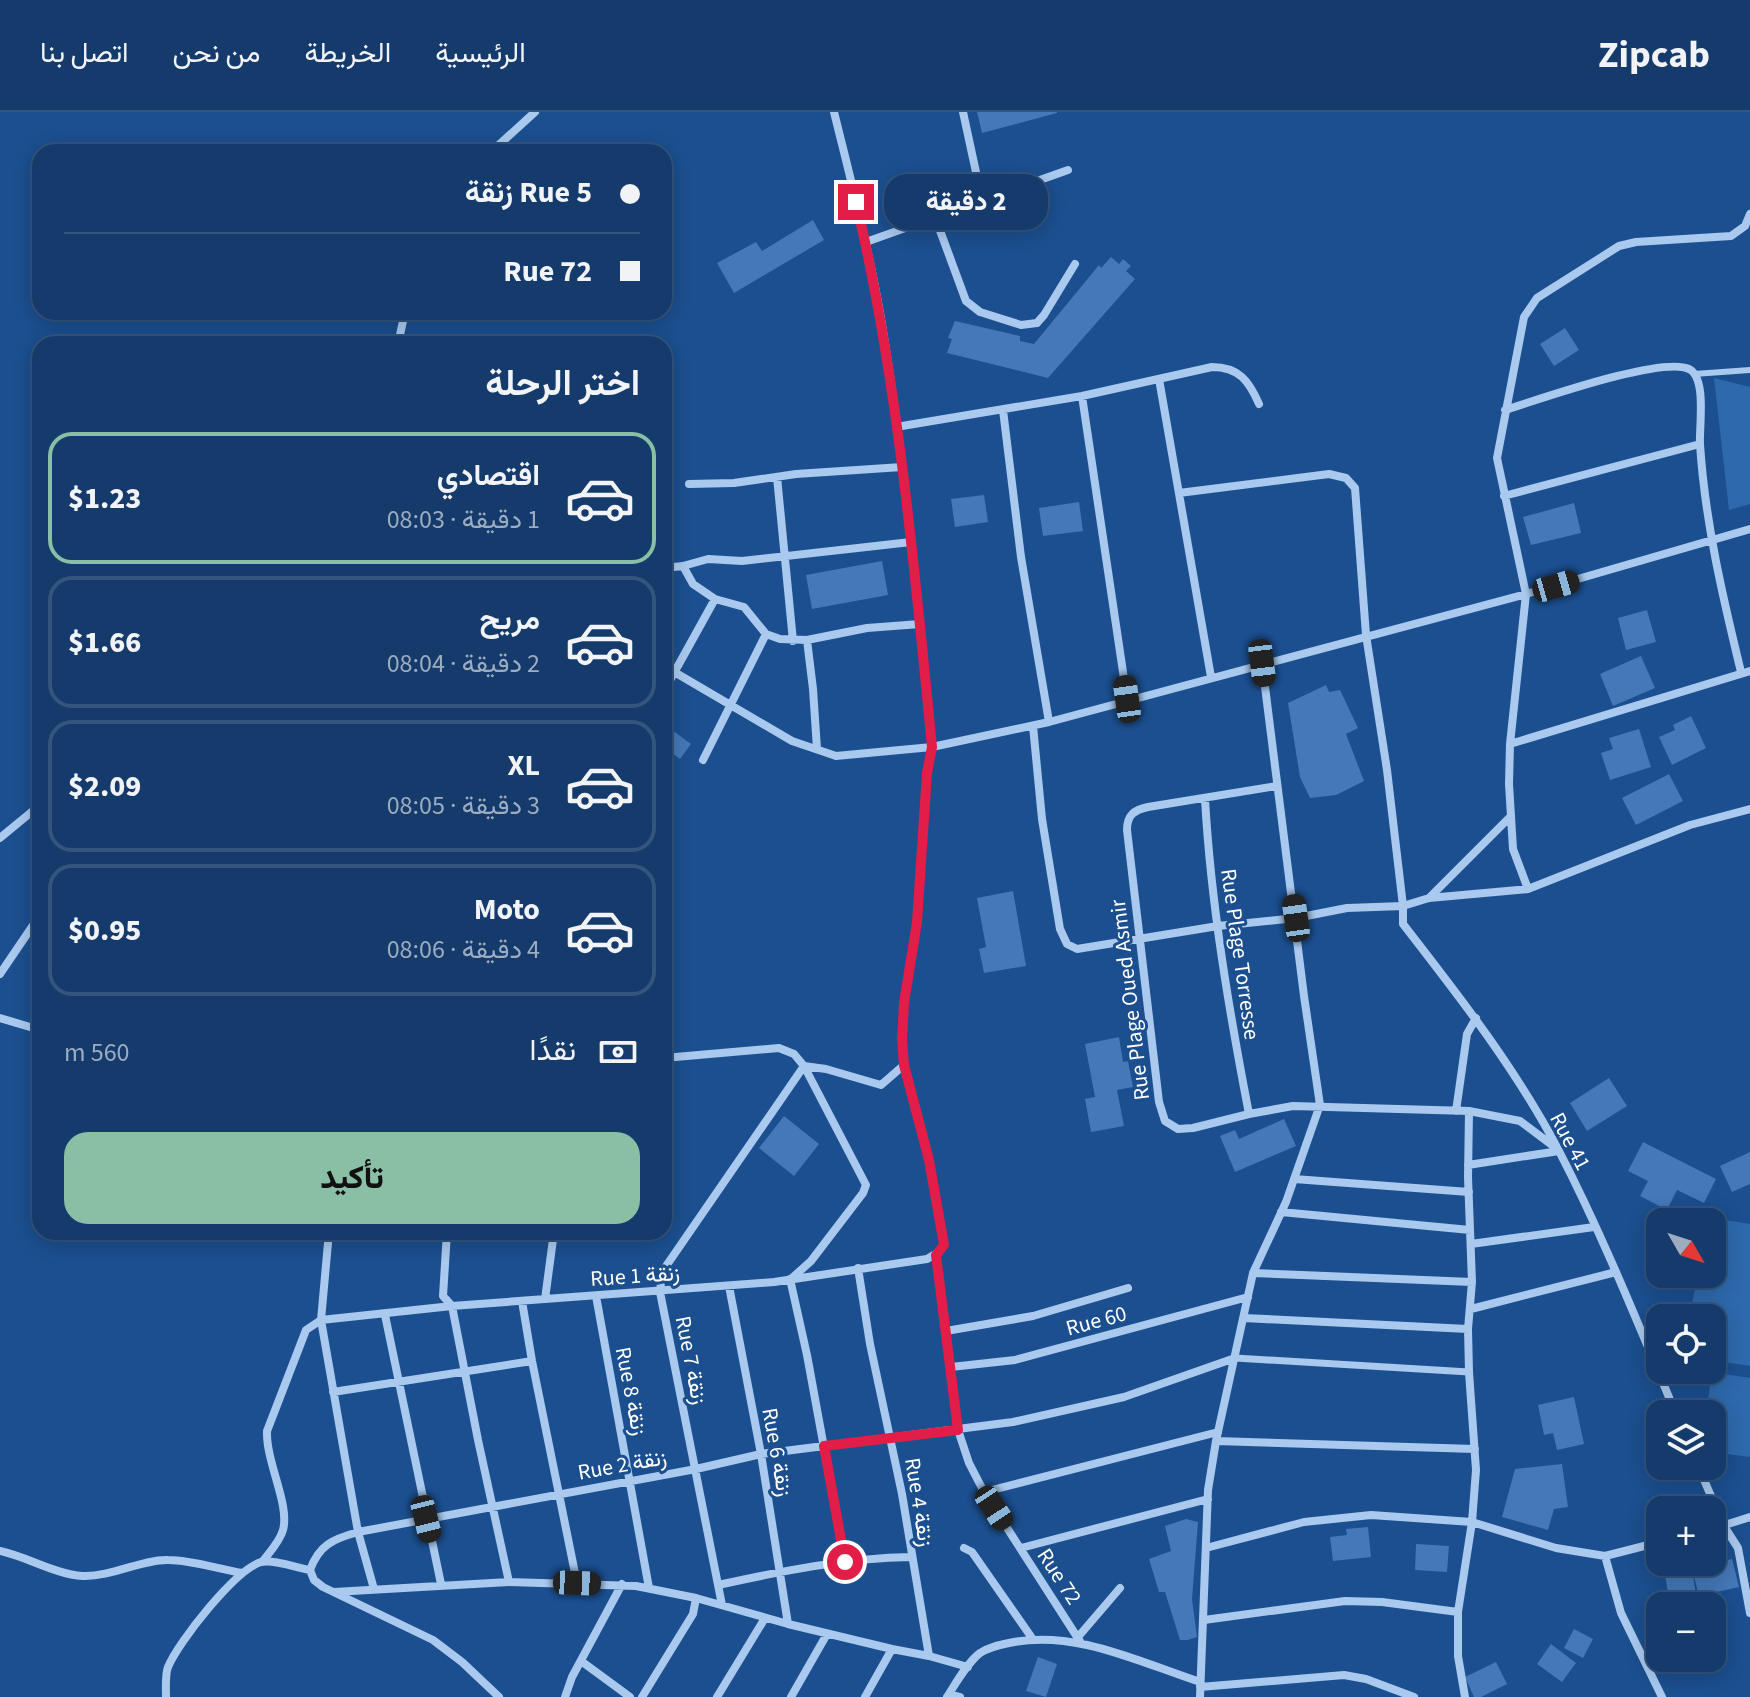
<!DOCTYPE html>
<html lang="ar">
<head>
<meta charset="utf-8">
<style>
  body { margin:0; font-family:"Source Sans 3",Vazirmatn,sans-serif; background:#214673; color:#f1f3f6; direction:rtl; height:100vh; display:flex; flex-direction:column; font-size:30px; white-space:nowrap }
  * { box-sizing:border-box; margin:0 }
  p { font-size:26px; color:#9dadc1 }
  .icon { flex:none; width:44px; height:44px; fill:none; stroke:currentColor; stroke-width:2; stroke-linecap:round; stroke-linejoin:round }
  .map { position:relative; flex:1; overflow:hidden; direction:ltr }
  .side { position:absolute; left:32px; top:224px; width:640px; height:904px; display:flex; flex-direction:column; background:#143b6b; border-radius:24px; box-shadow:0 4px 20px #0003,0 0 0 2px #33557e; direction:rtl }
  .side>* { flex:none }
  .guide { position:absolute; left:32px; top:32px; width:640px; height:176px; border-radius:24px; box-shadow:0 4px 20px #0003,0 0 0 2px #33557e; direction:rtl; display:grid; align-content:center; height:176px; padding:0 32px; background:#143b6b }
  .needle { width:52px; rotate:129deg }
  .controls { position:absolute; left:1646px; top:1096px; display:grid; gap:16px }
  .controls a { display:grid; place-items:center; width:80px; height:80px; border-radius:16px; background:#143b6b; box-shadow:0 4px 20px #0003,0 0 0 2px #33557e; font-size:40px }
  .end { position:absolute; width:36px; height:36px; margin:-18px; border:10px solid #e11d48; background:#fff; box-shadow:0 0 0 4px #fff }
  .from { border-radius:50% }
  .bubble { position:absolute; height:56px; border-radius:24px; background:#143b6b; box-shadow:0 4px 20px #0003,0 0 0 2px #33557e; font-size:26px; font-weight:800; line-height:56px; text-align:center; direction:rtl }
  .car { position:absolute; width:24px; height:48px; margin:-24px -12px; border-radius:10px; box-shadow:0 0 6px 2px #0007; background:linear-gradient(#222 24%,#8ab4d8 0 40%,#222 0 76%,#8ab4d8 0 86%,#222 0) }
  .guide b { display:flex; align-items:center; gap:28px; height:76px; font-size:30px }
  .guide b+b { border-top:2px solid #33557e }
  .guide i { width:20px; height:20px; background:#f1f3f6 }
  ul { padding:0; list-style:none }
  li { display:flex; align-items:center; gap:24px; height:132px; margin:0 16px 12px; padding:0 16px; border:4px solid #33557e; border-radius:24px }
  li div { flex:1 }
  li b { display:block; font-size:30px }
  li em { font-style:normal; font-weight:800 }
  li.selected { border-color:#8abfa5 }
  li>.icon { width:72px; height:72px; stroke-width:1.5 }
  h2 { padding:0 32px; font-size:36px; line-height:96px }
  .pay { display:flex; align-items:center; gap:20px; height:88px; padding:0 32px; font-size:30px }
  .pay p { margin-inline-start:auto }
  .action { display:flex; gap:16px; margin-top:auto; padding:16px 32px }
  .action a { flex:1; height:92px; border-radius:24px; background:#8abfa5; color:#111; font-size:32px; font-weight:800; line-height:92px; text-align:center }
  header { display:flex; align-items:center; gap:48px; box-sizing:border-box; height:112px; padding:0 40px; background:#143b6b; border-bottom:2px solid #33557e }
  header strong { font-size:38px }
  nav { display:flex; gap:44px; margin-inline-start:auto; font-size:28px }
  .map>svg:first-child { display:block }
</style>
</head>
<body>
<header>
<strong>Zipcab</strong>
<nav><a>الرئيسية</a><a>الخريطة</a><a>من نحن</a><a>اتصل بنا</a></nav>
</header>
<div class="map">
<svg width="1750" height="1585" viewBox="0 0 1750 1585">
  <rect width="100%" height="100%" fill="#1b4f8f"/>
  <path fill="#2e69ad" d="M1714,266L1750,275V392L1729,398Z
    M1706,1105L1750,1112V1254L1712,1248V1206H1690L1697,1162H1712V1110H1705Z
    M1712,1260L1750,1266V1345L1712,1340V1302H1706Z"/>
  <path fill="#4478b7" d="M977,0H1057V1L982,21Z
    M813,108L824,128L734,181L717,151L756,130L762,139Z
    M1111,145L1119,152L1123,147L1131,154L1126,159L1135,167L1048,266L947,241L952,227L948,226L955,209L1020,224V229L1034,232L1099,153L1101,156Z
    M1565,216L1579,238L1554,254L1540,232Z
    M984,383L988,410L955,415L951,387Z
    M1079,390L1083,419L1043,424L1039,396Z
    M1574,391L1581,421L1531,433L1523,405Z
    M882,449L888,483L812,497L806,463Z
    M1647,498L1656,530L1626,538L1618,506Z
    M1641,544L1655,576L1613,594L1600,562Z
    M1326,573L1329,580L1340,578L1358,616L1346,622L1364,669L1336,683L1310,686L1300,665L1288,591Z
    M1691,604L1706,636L1672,653L1659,625L1675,618L1673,613Z
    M1639,617L1651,655L1610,668L1601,641L1613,637L1609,626Z
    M672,618L691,632L680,647L664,635V629Z
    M1669,662L1683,689L1636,713L1622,686Z
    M1013,779L1026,854L984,861L979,837L986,835L977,786Z
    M1119,925L1123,950L1128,949L1133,975L1117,978L1124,1014L1091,1020L1085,987L1095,985L1085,932Z
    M1609,966L1627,994L1587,1019L1570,991Z
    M784,1004L819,1032L794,1064L759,1036Z
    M1284,1007L1296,1034L1235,1060L1220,1024L1235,1018L1239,1027Z
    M1643,1030L1716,1067L1704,1091L1677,1078L1667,1098L1640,1084L1648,1069L1628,1059Z
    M1750,1040V1072L1732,1080L1720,1054Z
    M1574,1285L1584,1332L1557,1338L1553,1321L1544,1323L1538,1293Z
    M1562,1352L1568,1395L1554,1397L1548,1418L1502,1405L1515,1357Z
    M1186,1407L1198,1410L1192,1487L1197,1525L1188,1528H1180L1165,1480H1159L1149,1447L1171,1439L1165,1414Z
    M1368,1415L1371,1445L1333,1449L1330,1425L1347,1423L1346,1417Z
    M1416,1432L1449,1434L1447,1460L1415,1458Z
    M1732,1447L1739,1475L1699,1484L1692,1457Z
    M1692,1457L1697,1490L1670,1494L1665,1462Z
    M1574,1517L1593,1527L1583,1546L1564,1536Z
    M1551,1532L1576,1551L1562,1570L1537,1552Z
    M1038,1545L1057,1552L1046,1585L1026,1579Z
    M1496,1550L1507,1572L1481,1585H1474L1465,1565Z"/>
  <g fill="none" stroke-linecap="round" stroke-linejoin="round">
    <path stroke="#a9c9ee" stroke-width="6" d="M1694,262L1750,258"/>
    <path stroke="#a9c9ee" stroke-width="7" d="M1235,1246L1469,1260"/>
    <path stroke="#a9c9ee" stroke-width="8" d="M963,0L982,88
      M491,40L535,0
      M935,105L966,189L980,200L1021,213L1037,211L1044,203L1075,152
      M866,130L1068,58
      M398,232L405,200
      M1159,267L1211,565
      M1082,284L1127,587
      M1003,298L1021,445L1049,610
      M1505,298C1538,288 1661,244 1689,257C1707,266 1699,314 1700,332C1705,410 1723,486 1741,560
      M896,315L1082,284L1212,255C1239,255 1249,269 1259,292
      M777,365L793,529
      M689,372L734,371L796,362L902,355
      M1179,381L1329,362L1346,366L1355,376L1366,523L1387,658L1403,794V812C1459,884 1516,957 1559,1039C1603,1124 1639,1214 1676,1302
      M1504,384L1700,332
      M683,454L708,447L742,449L911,430
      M664,456L683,454L693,472L715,487L744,495L766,522L780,527L807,528L867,516L920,512
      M807,528L813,577L817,637
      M664,554L792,629L836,644L932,635L1049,610L1526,482L1750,417
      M664,579L715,487
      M1033,614L1042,707L1060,817L1067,832L1077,837L1218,814L1296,806L1347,796L1403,794L1429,786L1528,777L1690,713L1750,697
      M1510,632L1750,559
      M703,648L766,522
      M1277,674L1148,695C1134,698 1127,703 1127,718L1159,990L1165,1009L1178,1017L1193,1016L1249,1002L1293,994L1469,999L1520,1009L1552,1033
      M1205,687C1211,793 1229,898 1249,1002
      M0,726L40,693
      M1528,777L1513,737L1509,672L1510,632L1526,482L1497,346L1524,205L1537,186L1619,134L1636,130L1731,124L1745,114L1750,102
      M1429,786L1511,704
      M0,862L40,803
      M0,906L40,918
      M664,946L779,936L794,942L804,954L866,1073L863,1081L811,1149L791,1167
      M1456,999L1467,922L1476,906
      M1468,1053L1559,1039
      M1294,1067L1469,1080
      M1281,1100L1470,1118
      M329,1120L321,1208L358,1420L374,1477
      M447,1120L443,1184L452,1194L478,1328L509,1470
      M1471,1132L1594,1115
      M936,1143L958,1318L969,1351L984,1380L1081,1531
      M858,1156L870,1232L902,1382L929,1544L968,1555
      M1253,1161L1472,1170
      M790,1167L807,1243L845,1450
      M729,1174L761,1342L788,1512
      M596,1184L649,1476
      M545,1187L554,1120
      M522,1189L532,1249L577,1471
      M1471,1197L1616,1160
      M385,1203L441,1472
      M1244,1206L1468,1217
      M321,1208L452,1194L774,1170L927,1147L939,1140L944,1133L929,1048L904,953L902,928L904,891L917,810L927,661L932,635C918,492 905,349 881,207C869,137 851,69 834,0
      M946,1219L1033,1204L1128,1176
      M951,1255L1015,1248L1248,1185
      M333,1280L532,1249
      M1216,1329L1475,1337
      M1698,1354L1724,1414L1738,1436L1750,1501
      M984,1380L1218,1320
      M1712,1417L1750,1405
      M964,1436L972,1440L1032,1526
      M1021,1436L1208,1387
      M1206,1436L1304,1410L1371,1403L1472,1410L1556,1436L1605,1444L1660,1430
      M0,1439C28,1445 54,1462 83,1464C111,1465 143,1447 168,1448C192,1448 218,1457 242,1461
      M1605,1444L1621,1501L1662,1585
      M263,1449C270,1440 280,1429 283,1418C290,1392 266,1351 267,1319L306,1218L321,1208
      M310,1458C319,1433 333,1427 358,1420L696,1357L761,1342L1013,1310L1124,1285L1235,1246
      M310,1458L314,1468L323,1475L433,1528L462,1550L499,1585
      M718,1473C782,1459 846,1446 911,1445
      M334,1480L509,1470L636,1474L696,1486L788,1512L892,1537L929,1544
      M722,1493L660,1180L662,1160L804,954L826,957L881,973L904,953
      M1204,1508L1345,1489L1382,1490L1458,1500
      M1078,1525L1120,1476
      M581,1549L630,1585
      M1200,1575L1344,1563L1366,1567L1414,1585
      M949,1582L960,1585
      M166,1585C166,1575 165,1563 168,1555C179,1529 235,1458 261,1450C274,1447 297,1456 310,1458
      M565,1585L572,1565L622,1472
      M642,1585L693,1502L696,1486
      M717,1585L765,1506
      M791,1585L827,1522
      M865,1585L892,1537
      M947,1585C956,1571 967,1551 980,1541C989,1535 999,1533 1009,1531C1074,1517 1139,1550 1200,1570
      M1200,1585L1208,1378L1216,1329L1253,1161L1286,1090L1320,993L1304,884L1262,551
      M1465,1585L1458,1544V1500L1472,1410L1476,1358L1469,1260L1468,1217L1472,1170L1468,1065L1469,999"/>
  </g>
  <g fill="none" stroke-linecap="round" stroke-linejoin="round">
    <path stroke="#e11d48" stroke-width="10" d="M845,1450L824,1334L958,1318L936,1143L944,1133L929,1048L904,953L902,928L904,891L917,810L927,661L932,635C914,452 898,268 856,90"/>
  </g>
  <g text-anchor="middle" stroke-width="6" stroke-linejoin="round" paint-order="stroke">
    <g font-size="22" fill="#fff" stroke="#1b4f8f">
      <text transform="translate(1241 842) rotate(82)" y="8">Rue Plage Torresse</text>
      <text transform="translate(1129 888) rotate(-97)" y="8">Rue Plage Oued Asmir</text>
      <text transform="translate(1571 1029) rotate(62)" y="8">Rue 41</text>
      <text transform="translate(635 1163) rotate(-4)" y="8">Rue 1 زنقة</text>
      <text transform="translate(1096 1208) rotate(-15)" y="8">Rue 60</text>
      <text transform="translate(692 1248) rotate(79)" y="8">Rue 7 زنقة</text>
      <text transform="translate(632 1279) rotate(79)" y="8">Rue 8 زنقة</text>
      <text transform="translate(778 1340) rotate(80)" y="8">Rue 6 زنقة</text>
      <text transform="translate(622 1352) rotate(-10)" y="8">Rue 2 زنقة</text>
      <text transform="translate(920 1390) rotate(81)" y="8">Rue 4 زنقة</text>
      <text transform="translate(1060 1464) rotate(57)" y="8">Rue 72</text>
    </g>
  </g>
</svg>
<div class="controls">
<a><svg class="needle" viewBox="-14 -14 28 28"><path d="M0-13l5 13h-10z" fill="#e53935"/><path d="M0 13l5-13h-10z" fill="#9dadc1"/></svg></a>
<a><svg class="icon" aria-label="locate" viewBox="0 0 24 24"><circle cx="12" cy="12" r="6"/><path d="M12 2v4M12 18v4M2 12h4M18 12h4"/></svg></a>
<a><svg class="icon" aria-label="layers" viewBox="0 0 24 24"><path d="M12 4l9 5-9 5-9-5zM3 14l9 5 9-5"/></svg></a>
<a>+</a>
<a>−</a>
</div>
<i class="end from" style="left:845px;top:1450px"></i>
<i class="end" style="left:856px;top:90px"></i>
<div class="bubble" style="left:884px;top:62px;width:164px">2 دقيقة</div>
<i class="car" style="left:1556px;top:474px;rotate:74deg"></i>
<i class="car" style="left:1262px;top:551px;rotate:173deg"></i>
<i class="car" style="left:1127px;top:587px;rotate:352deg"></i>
<i class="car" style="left:1296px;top:806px;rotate:352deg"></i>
<i class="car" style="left:994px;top:1396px;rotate:147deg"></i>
<i class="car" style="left:426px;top:1407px;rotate:166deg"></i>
<i class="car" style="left:577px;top:1471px;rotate:92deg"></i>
<div class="guide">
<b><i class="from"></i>Rue 5 زنقة</b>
<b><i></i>Rue 72</b>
</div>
<section class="side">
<h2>اختر الرحلة</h2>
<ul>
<li class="selected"><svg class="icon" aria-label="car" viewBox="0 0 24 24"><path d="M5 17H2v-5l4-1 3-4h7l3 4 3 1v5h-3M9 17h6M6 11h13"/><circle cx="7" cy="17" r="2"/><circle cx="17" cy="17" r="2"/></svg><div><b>اقتصادي</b><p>1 دقيقة · 08:03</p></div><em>$1.23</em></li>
<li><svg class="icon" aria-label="car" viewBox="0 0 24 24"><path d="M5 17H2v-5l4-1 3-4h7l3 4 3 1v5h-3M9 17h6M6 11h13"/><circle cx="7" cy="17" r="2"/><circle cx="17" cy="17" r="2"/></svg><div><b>مريح</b><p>2 دقيقة · 08:04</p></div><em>$1.66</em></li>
<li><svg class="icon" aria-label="car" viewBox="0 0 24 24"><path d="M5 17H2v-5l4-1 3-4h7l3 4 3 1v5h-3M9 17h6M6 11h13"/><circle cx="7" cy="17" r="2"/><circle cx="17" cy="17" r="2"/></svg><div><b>XL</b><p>3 دقيقة · 08:05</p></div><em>$2.09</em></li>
<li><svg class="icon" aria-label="car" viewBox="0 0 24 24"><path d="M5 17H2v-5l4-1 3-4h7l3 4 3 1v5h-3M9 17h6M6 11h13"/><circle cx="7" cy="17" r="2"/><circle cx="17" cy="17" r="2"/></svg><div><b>Moto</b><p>4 دقيقة · 08:06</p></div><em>$0.95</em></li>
</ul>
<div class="pay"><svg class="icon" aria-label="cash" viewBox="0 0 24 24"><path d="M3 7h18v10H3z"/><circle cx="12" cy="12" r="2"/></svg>نقدًا<p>560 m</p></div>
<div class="action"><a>تأكيد</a></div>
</section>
</div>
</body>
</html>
